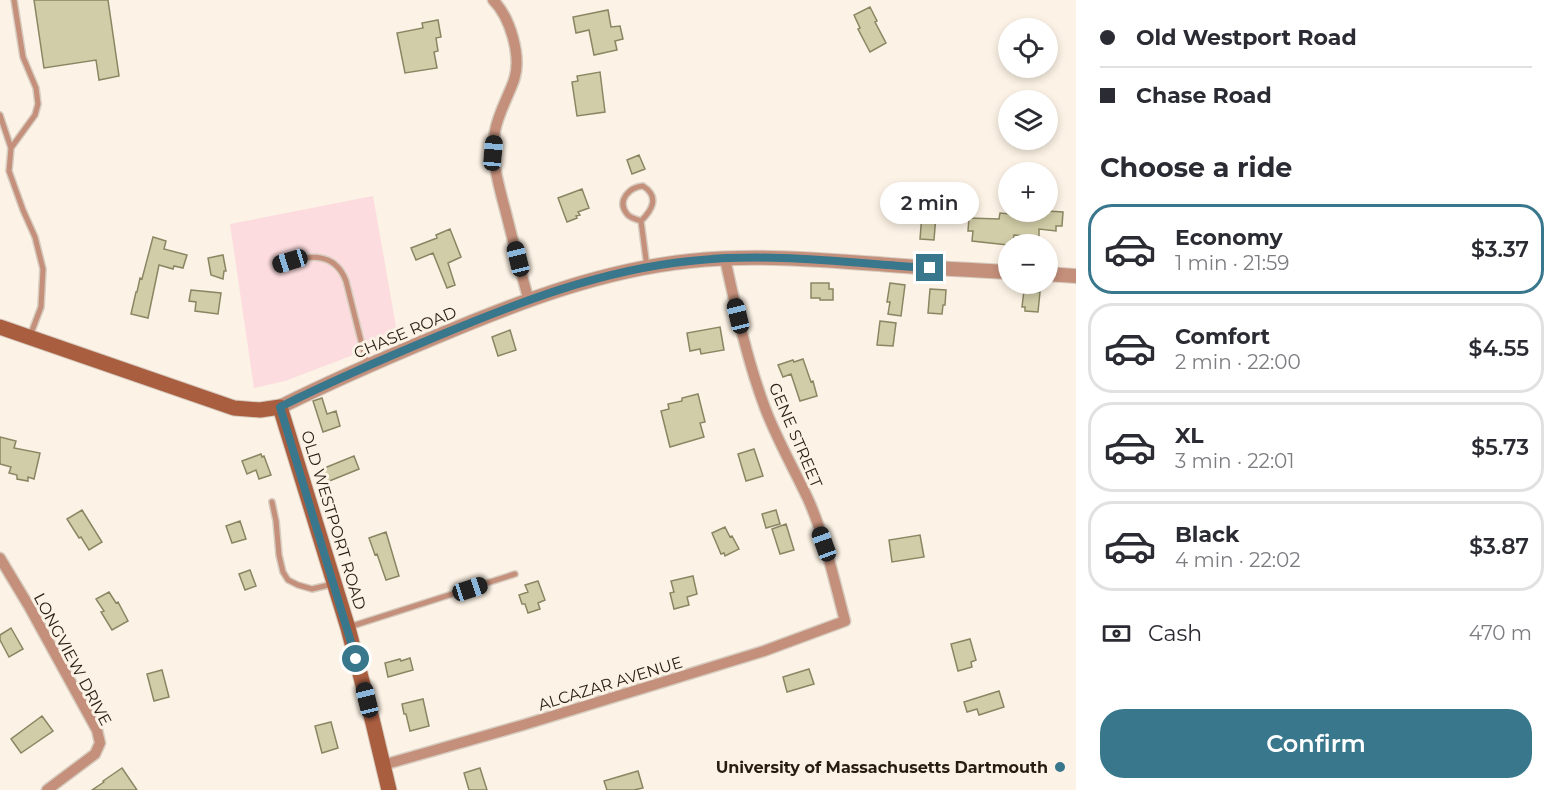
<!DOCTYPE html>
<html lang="en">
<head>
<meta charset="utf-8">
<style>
  body { margin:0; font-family:Montserrat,sans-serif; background:#f2f2f3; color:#2b2b33; height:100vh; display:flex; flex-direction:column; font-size:22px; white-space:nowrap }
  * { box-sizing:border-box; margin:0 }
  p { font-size:20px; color:#7c7c81 }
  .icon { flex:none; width:33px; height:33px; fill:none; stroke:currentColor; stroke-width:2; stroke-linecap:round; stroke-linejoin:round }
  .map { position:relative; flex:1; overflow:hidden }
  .details { display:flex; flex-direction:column; background:#fff; width:480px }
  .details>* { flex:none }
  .banner { display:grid; align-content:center; height:132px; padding:0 24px; background:#fff }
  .fabs { position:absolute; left:998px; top:18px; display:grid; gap:12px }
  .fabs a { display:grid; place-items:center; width:60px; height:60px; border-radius:50%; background:#fff; box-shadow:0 3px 9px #0003; font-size:30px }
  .end { position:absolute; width:27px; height:27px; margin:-14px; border:8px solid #38778c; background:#fff; box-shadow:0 0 0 3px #fff }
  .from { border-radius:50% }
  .bubble { position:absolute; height:42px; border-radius:21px; background:#fff; box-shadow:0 3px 9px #0003; font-size:20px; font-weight:600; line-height:42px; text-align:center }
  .car { position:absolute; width:18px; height:36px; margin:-18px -9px; border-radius:8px; box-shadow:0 0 4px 2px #0007; background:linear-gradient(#222 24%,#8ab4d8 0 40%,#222 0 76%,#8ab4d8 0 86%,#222 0) }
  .banner b { display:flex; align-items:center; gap:21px; height:57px; font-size:22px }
  .banner b+b { border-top:2px solid #e1e1e2 }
  .banner i { width:15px; height:15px; background:#2b2b33 }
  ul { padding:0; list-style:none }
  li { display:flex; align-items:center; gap:18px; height:90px; margin:0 12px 9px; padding:0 12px; border:3px solid #e1e1e2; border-radius:24px }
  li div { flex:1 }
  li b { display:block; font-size:22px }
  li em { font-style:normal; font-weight:600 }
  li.active { border-color:#38778c }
  li>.icon { width:54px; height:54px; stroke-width:1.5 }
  h2 { padding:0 24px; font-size:27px; line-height:72px }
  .pay { display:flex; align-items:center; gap:15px; height:66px; padding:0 24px; font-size:22px }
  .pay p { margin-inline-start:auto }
  .cta { display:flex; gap:12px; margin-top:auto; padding:12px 24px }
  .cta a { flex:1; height:69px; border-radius:24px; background:#38778c; color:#fff; font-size:24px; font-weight:600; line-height:69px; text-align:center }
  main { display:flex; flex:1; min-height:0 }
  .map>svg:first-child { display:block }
</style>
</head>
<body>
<main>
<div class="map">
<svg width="1076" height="790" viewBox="0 0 1076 790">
  <rect width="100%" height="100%" fill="#fcf2e5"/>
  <path fill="#fcdcdf" d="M373,196L398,338L285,381L254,388L230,224Z"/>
  <path fill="#d1cda8" stroke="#8a8663" stroke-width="1.5" d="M34,0H108L119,76L99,80L96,60L44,68Z
    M870,7L877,21L875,22L886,43L870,52L858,29L860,28L854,15Z
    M608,10L611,27L620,26L623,39L615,41L617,50L594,55L589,30L576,33L573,17Z
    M438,20L441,37L436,38L438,51L434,52L437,68L405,73L397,33L423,28L422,23Z
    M600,72L605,112L577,116L572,82L578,81L577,76Z
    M639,155L645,169L632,174L627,160Z
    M582,189L589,208L578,212L580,215L576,216L577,218L567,222L558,198Z
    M1047,211L1063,212L1062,226H1056V231L1039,229V237L1014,235L1013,240H1011V244L1008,245L972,241L973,231H968L969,218L999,219L1000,213L1032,216V212Z
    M922,214L936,215L934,240L920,239Z
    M450,229L461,257L448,263L455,285L447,288L433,253L416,260L411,248L437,238L436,235Z
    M153,237L166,241L164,249L187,255L183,268L174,266L173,269L159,265L148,318L131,314L136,292H137L140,278L142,279Z
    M223,255L226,271H224L223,279L211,275L208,258Z
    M811,283H829V289H833V300H820V298H811Z
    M890,283L905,285L901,316L888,314L890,302H887Z
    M930,289L946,290L945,305H943L942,314L928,313Z
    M191,290L221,293L218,314L195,311L196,302L189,301Z
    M1024,290L1040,292L1038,312L1025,311V307H1022Z
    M880,321L896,323L893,346L877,345Z
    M720,327L724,350L701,354L700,349L690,351L687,333Z
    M510,330L516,350L498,356L492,337Z
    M803,359L811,382L813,381L817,396L800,401L791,374L783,377L778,365L793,360L794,362Z
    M698,394L705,422L700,423L704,437L670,447L661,411L669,409L668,404L682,401V398Z
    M322,398L327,414L336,411L340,426L323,432L313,401Z
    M0,437L16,441L14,448L40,453L34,479L28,477V481L17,479V475L9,473L11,467L0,464Z
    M754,449L763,476L746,481L738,454Z
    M261,454L262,457L264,456L271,475L259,479L256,470L247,474L242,461Z
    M354,456L359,469L327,482L322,469Z
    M82,510L102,542L89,550L81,537L79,538L67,519Z
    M776,510L780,524L766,528L762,514Z
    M240,521L246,539L232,543L226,526Z
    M786,524L794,550L780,554L772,529Z
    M725,527L730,537L732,536L739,549L725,556L724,553L721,554L712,533Z
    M386,532L399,576L386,580L377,554L375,555L369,538Z
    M920,535L924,557L892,562L889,540Z
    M250,570L256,586L245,590L239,574Z
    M693,576L697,594L687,597L689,605L674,609L670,593L674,592L671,581Z
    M538,581L545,600L538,603L540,609L528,613L525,604H522L519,595L528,592L525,585Z
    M109,592L116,603L118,602L128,621L112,630L101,612L104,611L96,599Z
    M11,628L23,649L9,657L0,640V635Z
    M970,639L976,660L971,662L972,667L958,671L951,644Z
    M410,658L413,670L388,677L385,663L400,659L401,661Z
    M809,669L814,684L787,692L783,677Z
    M162,670L169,697L154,701L147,674Z
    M999,691L1004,707L979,715L977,709L967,712L964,702Z
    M423,699L429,726L410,731L406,714H404L402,704Z
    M42,716L53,731L21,753L11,739Z
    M331,722L338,748L322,753L315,726Z
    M122,768L137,790H92L104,782L103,781Z
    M480,768L487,790H469L464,773Z
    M638,771L643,788L634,790H607L604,781Z"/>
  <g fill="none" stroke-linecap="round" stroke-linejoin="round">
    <g stroke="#d6ccbf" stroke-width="8">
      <path id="service" d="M0,115L11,148L9,171L23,210L35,237L43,269L41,307L30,336
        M11,148L35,115L38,104L36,88L23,57L14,0
        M641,221C636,219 630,218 627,214C616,200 630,187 643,186C660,197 652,210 641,221L647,267
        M279,264C305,256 334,249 346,281L367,365
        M272,502L276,521L279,555L283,572L288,580L298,585L312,589L333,584
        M349,627L515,574"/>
    </g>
    <g stroke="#d6ccbf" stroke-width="13">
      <path id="minor" d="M493,0C510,17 522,56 514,80C508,97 498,114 495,131C490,161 500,189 507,217C514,245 521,273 529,301
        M0,558L30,608L97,730L100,743L95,754L47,790
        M383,765L523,725L764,651L845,621C834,580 825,537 808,499C794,469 777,440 765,408C747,360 736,309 725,259"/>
    </g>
    <g stroke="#d6ccbf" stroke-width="16">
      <path id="tertiary" d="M1047,274L1076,276
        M280,407C332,381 385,358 438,336C519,302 602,270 690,261C757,254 823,260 890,265C929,268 969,270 1008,272"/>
    </g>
    <g stroke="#d6ccbf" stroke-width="17">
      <path id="secondary" d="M0,327L234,408L260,410L280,407L348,628L373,723L389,790"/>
    </g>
    <use href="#service" stroke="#c5907b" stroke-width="5"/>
    <use href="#minor" stroke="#c5907b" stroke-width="10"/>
    <use href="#tertiary" stroke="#c5907b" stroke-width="14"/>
    <use href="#secondary" stroke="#aa5e40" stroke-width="15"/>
  </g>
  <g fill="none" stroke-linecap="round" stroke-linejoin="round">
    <path stroke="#38778c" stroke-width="8" d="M356,659L280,407C332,381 385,358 438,336C519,302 602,270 690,261C770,252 850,263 930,268"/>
  </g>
  <circle fill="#38778c" stroke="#fcf2e5" stroke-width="2" cx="1060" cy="767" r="6"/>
  <g text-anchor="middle" stroke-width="6" stroke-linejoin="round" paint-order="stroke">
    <g font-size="16" fill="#271e12" stroke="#fcf2e5">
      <text transform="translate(405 332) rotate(-23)" y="6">CHASE ROAD</text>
      <text transform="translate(796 435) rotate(67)" y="6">GENE STREET</text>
      <text transform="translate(334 520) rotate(73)" y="6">OLD WESTPORT ROAD</text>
      <text transform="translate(73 659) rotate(62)" y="6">LONGVIEW DRIVE</text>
      <text transform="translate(610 683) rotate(-17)" y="6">ALCAZAR AVENUE</text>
    </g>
    <g font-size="16" font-weight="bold" fill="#271e12" stroke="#fcf2e5" text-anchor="end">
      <text x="1048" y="773">University of Massachusetts Dartmouth</text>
    </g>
  </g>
</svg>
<div class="fabs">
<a><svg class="icon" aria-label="locate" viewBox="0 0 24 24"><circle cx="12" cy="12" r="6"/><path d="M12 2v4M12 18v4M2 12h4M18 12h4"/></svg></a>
<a><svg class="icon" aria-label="layers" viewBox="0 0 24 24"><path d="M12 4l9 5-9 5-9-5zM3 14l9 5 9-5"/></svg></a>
<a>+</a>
<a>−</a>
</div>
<i class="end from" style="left:356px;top:659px"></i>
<i class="end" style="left:930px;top:268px"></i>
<div class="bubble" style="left:880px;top:182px;width:99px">2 min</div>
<i class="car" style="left:493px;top:153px;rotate:5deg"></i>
<i class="car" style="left:518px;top:259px;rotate:346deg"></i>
<i class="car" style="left:290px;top:261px;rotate:253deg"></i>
<i class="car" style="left:738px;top:316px;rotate:346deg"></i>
<i class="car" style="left:824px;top:544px;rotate:340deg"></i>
<i class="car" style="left:470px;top:589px;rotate:72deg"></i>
<i class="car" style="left:367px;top:700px;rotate:346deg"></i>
</div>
<section class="details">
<div class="banner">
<b><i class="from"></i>Old Westport Road</b>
<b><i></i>Chase Road</b>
</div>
<h2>Choose a ride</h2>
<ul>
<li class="active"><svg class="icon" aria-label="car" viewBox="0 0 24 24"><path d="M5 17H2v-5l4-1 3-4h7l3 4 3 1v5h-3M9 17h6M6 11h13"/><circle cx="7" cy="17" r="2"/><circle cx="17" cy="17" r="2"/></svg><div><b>Economy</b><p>1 min · 21:59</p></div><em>$3.37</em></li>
<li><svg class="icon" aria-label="car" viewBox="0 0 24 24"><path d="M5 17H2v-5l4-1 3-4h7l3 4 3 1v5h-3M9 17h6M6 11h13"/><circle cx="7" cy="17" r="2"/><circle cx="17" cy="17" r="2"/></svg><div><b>Comfort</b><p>2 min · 22:00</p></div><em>$4.55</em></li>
<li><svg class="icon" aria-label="car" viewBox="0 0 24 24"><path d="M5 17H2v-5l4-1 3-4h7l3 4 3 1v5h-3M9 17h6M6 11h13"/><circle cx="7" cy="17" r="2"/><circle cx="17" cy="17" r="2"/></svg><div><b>XL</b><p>3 min · 22:01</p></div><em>$5.73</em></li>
<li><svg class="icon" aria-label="car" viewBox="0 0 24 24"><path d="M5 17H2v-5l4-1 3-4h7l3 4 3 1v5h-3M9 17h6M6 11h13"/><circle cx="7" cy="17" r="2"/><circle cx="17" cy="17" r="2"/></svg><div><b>Black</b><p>4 min · 22:02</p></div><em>$3.87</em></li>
</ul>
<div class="pay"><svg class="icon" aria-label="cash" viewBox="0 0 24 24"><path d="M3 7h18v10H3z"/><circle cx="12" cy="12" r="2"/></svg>Cash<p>470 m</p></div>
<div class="cta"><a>Confirm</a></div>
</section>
</main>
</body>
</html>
